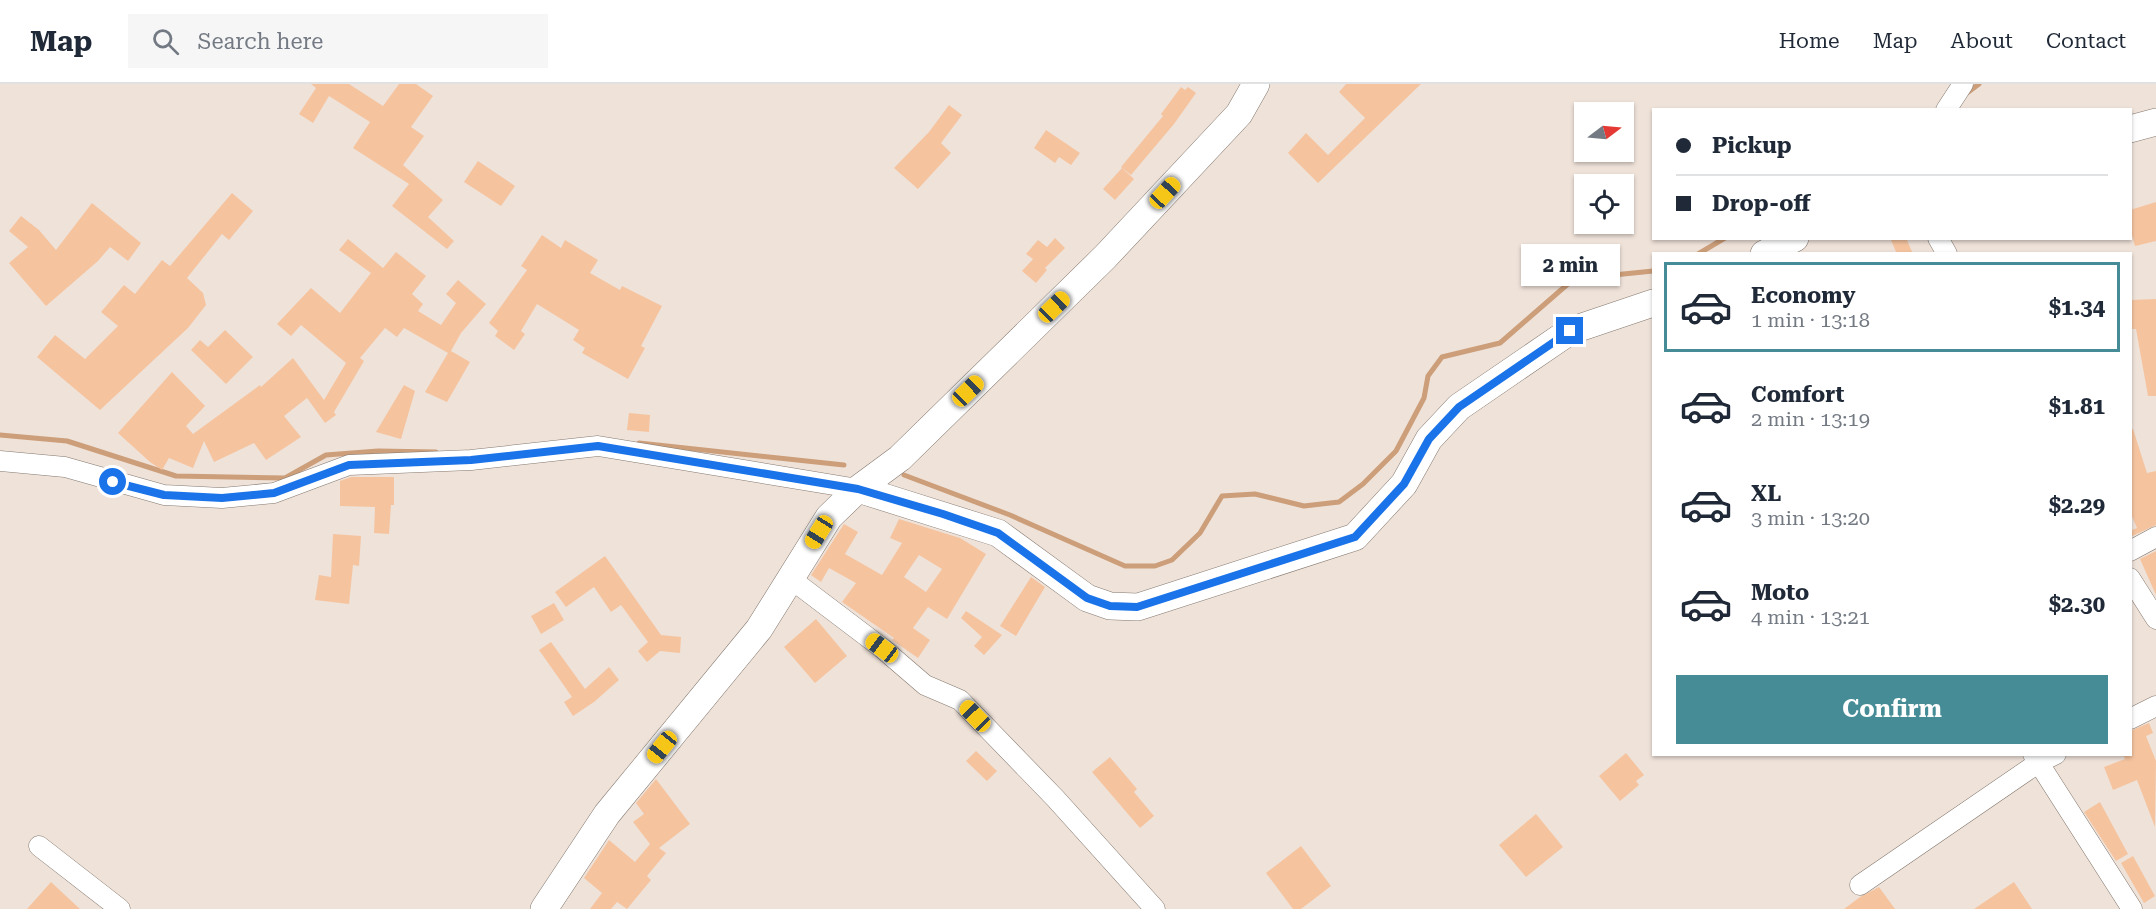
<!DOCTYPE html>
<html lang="en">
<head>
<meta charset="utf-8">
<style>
  body { margin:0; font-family:"Roboto Serif",serif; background:#f6f6f7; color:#1f2937; height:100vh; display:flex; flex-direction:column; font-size:22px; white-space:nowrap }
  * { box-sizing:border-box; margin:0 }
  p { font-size:20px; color:#747a83 }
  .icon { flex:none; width:33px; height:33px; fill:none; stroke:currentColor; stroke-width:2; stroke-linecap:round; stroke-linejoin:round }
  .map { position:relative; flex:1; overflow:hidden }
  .panel { position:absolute; left:1652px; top:168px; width:480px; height:504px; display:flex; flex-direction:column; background:#fff; border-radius:0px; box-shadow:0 2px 4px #0004 }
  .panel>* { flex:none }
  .banner { position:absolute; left:1652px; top:24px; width:480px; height:132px; border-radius:0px; box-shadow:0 2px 4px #0004; display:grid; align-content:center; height:132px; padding:0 24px; background:#fff }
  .needle { width:39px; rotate:74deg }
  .fabs { position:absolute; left:1574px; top:18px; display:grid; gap:12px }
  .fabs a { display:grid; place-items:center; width:60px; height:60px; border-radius:0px; background:#fff; box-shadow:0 2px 4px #0004; font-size:30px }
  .end { position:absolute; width:27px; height:27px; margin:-14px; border:8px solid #1a73e8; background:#fff; box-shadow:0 0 0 3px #fff }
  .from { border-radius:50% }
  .bubble { position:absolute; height:42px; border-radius:0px; background:#fff; box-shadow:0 2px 4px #0004; font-size:20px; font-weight:700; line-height:42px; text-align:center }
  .car { position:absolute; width:18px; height:36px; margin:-18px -9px; border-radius:8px; box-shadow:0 0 4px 2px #0007; background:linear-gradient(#f5c518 24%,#345 0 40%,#f5c518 0 76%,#345 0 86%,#f5c518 0) }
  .banner b { display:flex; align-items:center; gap:21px; height:57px; font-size:22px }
  .banner b+b { border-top:2px solid #e0e1e3 }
  .banner i { width:15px; height:15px; background:#1f2937 }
  ul { padding:10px 0 0; list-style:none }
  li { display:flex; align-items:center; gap:18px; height:90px; margin:0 12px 9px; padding:0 12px; border:3px solid transparent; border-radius:0px }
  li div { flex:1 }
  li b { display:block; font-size:22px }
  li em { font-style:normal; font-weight:700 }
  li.on { border-color:#468c97 }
  li>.icon { width:54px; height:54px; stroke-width:1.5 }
  .action { display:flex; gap:12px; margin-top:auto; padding:12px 24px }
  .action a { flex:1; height:69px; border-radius:0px; background:#468c97; color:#fff; font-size:24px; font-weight:700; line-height:69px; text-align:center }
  header { display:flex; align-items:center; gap:36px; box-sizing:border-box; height:84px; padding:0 30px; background:#fff; border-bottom:2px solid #e0e1e3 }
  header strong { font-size:28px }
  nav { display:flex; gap:33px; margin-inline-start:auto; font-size:21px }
  .search { width:420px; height:54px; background:#f6f6f7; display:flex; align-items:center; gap:15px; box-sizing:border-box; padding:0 21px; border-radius:0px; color:#747a83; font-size:22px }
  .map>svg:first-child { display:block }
</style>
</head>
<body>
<header>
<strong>Map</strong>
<div class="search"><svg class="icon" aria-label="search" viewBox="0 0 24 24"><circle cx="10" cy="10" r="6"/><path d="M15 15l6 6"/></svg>Search here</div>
<nav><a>Home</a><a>Map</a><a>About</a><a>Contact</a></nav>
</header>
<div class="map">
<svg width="2156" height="825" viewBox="0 0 2156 825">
  <rect width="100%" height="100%" fill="#efe2d9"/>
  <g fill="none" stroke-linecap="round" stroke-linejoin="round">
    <path stroke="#cc9e79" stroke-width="5" d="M1967,9L1979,0
      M1698,170L1725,154
      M0,351L67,357L176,392L285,394L326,371L378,367L436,368
      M639,359L844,381
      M904,391L1010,431L1125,482H1155L1172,476L1200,449L1222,412L1255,410L1304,422L1339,418L1363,400L1396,367L1424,314L1428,292L1442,273L1500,259L1569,199L1594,193L1653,187"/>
  </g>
  <path fill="#f5c49f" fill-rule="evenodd" d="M311,0H349L383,22L399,0H416L433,12L411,43L424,52L403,81L443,116L428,133L454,157L447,165L392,122L409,100L353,64L370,38L329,12L313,39L299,30L316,4Z
    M1346,0H1421L1318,99L1288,69L1306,49L1328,71L1365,34L1339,8Z
    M1181,3L1185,6L1188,3L1196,9L1174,40L1131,91L1121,83L1163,32L1161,30Z
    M949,21L962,31L941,59L951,69L918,105L894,84L929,48Z
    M1046,46L1080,69L1071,81L1059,73L1055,79L1034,64Z
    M478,77L515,102L501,122L464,98Z
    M1122,84L1134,95L1115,116L1103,105Z
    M232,109L253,127L229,156L222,150L187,194L203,209L206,221L188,244L100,326L37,273L55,251L85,275L118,242L101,228L124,201L135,210L162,176L170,182Z
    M2156,118V157L2135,162L2130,144V126Z
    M92,119L141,159L128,177L110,163L98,177L46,222L9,179L28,163L9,147L21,132L39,146L56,166Z
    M542,151L561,164L565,156L598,176L590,189L620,206L622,202L662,222L641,262L645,264L628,295L582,269L585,264L573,256L579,246L537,220L521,247L525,250L514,266L495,252L498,247L489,239L527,186L521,182Z
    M1055,154L1065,164L1045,184L1047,186L1036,199L1022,187L1033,175L1026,170L1038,156L1047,163Z
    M1890,154H1906L1913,170H1897Z
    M348,155L383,184L396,168L426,192L412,210L423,220L418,227L441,241L456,219L446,210L458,196L486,220L461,249L451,267L470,278L447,318L425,308L448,269L404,244L397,253L385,244L360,274L364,277L334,328L336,331L325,339L307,314L284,332L301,353L266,376L254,359L214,378L204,357L193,384L169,374L162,386L150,378L118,349L172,288L205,322L186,342L193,350L260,301L261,303L293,274L324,316L346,279L301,241L291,252L277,240L311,204L340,229L371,189L339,166Z
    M2156,215V312H2148L2136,245H2132L2131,216Z
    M225,246L253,273L226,300L191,266L200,256L208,263Z
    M404,301L415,307L401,355L376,348Z
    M629,329L650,331L649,348L627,346Z
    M2130,345H2133L2147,389L2156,387V441L2130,453V447L2137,444L2130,428Z
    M351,393H394V421H391L389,450L374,449L375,423L340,422V397Z
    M899,435L960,454L986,470L947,535L928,523L913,544L930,556L918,574L892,556L894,554L842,518L856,499L829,484L821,498L811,491L844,440L858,448L845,470L882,491L902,459L890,454ZM919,471L942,485L926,508L904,493Z
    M333,450L361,452L359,482L353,481L349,520L315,516L319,491L331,493Z
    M2156,467V511L2140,475Z
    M605,472L661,551L681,553L680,569L660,567L647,578L638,567L648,558L621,521L611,528L594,503L566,523L555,508Z
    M1031,493L1045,503L1016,552L1000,542Z
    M554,519L564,536L541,550L531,532Z
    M966,527L1002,551L984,571L974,562L982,553L961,534Z
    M816,535L847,572L815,599L784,563Z
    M551,558L585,605L609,583L619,596L594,618L573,632L564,618L572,613L539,566Z
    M2149,639L2153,649L2146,652L2156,677L2155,743L2137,696L2113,706L2104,683L2125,675L2123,670H2130V647Z
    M976,667L997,687L987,697L966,677Z
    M1626,669L1644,691L1636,697L1639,701L1620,717L1599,692Z
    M1110,673L1137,705L1134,708L1154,732L1140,744L1092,688Z
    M656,695L690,740L659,764L666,769L647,792L651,796L627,825L617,818L611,825H590L602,809L584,794L609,756L635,778L650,760L633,738L644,730L636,719Z
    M2100,718L2128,770L2116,777L2084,728Z
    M1536,730L1563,763L1526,793L1499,761Z
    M1301,762L1331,802L1301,825H1293L1266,789Z
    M2133,772L2155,812L2144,819L2121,779Z
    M51,798L80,825H27Z
    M2014,798L2032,825H1974Z
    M1879,803L1895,825H1844L1860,813Z"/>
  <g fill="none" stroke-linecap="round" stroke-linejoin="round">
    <g stroke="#847970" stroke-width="21">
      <path id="street" d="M1946,26L1963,0
        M1938,154L1947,170
        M0,377L65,383L164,411L222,414L274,409L349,381L471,376L598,362L858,405
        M2130,467L2156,453
        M2130,494L2156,535
        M791,495L882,564L925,601L960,616L1055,714L1155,825
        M2130,635L2156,622
        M2033,670L2132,825
        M39,762L120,825
        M1860,801L2038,679L2056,670"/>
    </g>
    <g stroke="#847970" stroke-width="28">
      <path id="secondary" d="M2130,45L2156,38
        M1764,170L1795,154
        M858,405L998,449L1087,514L1110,522L1138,523L1355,453L1404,400L1429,355L1459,323L1570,247L1653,219
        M544,825L607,730L759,545L829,433L858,405L900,374L1105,173L1239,30L1256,0"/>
    </g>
    <use href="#street" stroke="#fff" stroke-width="20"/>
    <use href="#secondary" stroke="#fff" stroke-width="27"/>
  </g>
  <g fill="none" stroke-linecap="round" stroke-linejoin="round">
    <path stroke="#1a73e8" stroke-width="8" d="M113,398L164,411L222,414L274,409L349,381L471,376L598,362L858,405L943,430L998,449L1087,514L1110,522L1137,523L1355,453L1404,400L1429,355L1459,323L1570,247"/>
  </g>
</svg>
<div class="fabs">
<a><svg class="needle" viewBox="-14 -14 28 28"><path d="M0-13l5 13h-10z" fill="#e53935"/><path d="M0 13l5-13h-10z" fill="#747a83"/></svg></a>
<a><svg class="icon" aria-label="locate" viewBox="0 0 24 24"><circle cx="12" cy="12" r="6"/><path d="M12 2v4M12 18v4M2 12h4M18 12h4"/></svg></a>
</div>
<i class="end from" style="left:113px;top:398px"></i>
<i class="end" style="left:1570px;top:247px"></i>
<div class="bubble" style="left:1521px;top:160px;width:99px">2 min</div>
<i class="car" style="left:1165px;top:109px;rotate:43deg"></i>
<i class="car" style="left:1054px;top:223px;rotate:46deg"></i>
<i class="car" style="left:968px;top:307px;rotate:46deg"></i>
<i class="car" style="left:819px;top:448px;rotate:212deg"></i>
<i class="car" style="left:882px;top:564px;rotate:307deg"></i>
<i class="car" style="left:975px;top:632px;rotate:316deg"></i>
<i class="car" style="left:662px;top:663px;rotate:219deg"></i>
<div class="banner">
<b><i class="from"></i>Pickup</b>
<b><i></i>Drop-off</b>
</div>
<section class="panel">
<ul>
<li class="on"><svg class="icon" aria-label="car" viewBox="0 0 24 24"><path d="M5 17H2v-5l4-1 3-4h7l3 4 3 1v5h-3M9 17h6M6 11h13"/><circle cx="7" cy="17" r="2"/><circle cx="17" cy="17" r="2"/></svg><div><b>Economy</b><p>1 min · 13:18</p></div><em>$1.34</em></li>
<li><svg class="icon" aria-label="car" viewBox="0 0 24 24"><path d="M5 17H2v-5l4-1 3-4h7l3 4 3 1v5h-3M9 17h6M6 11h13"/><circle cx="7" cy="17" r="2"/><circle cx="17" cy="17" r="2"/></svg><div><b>Comfort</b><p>2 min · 13:19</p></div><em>$1.81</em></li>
<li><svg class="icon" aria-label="car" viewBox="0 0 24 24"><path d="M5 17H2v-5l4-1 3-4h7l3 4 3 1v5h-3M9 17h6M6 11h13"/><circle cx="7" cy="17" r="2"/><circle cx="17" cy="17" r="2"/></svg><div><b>XL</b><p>3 min · 13:20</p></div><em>$2.29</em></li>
<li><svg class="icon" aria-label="car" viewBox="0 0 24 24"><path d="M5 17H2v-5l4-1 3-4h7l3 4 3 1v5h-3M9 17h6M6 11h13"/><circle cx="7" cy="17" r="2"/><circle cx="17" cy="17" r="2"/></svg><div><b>Moto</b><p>4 min · 13:21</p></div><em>$2.30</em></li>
</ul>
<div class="action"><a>Confirm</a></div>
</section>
</div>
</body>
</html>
